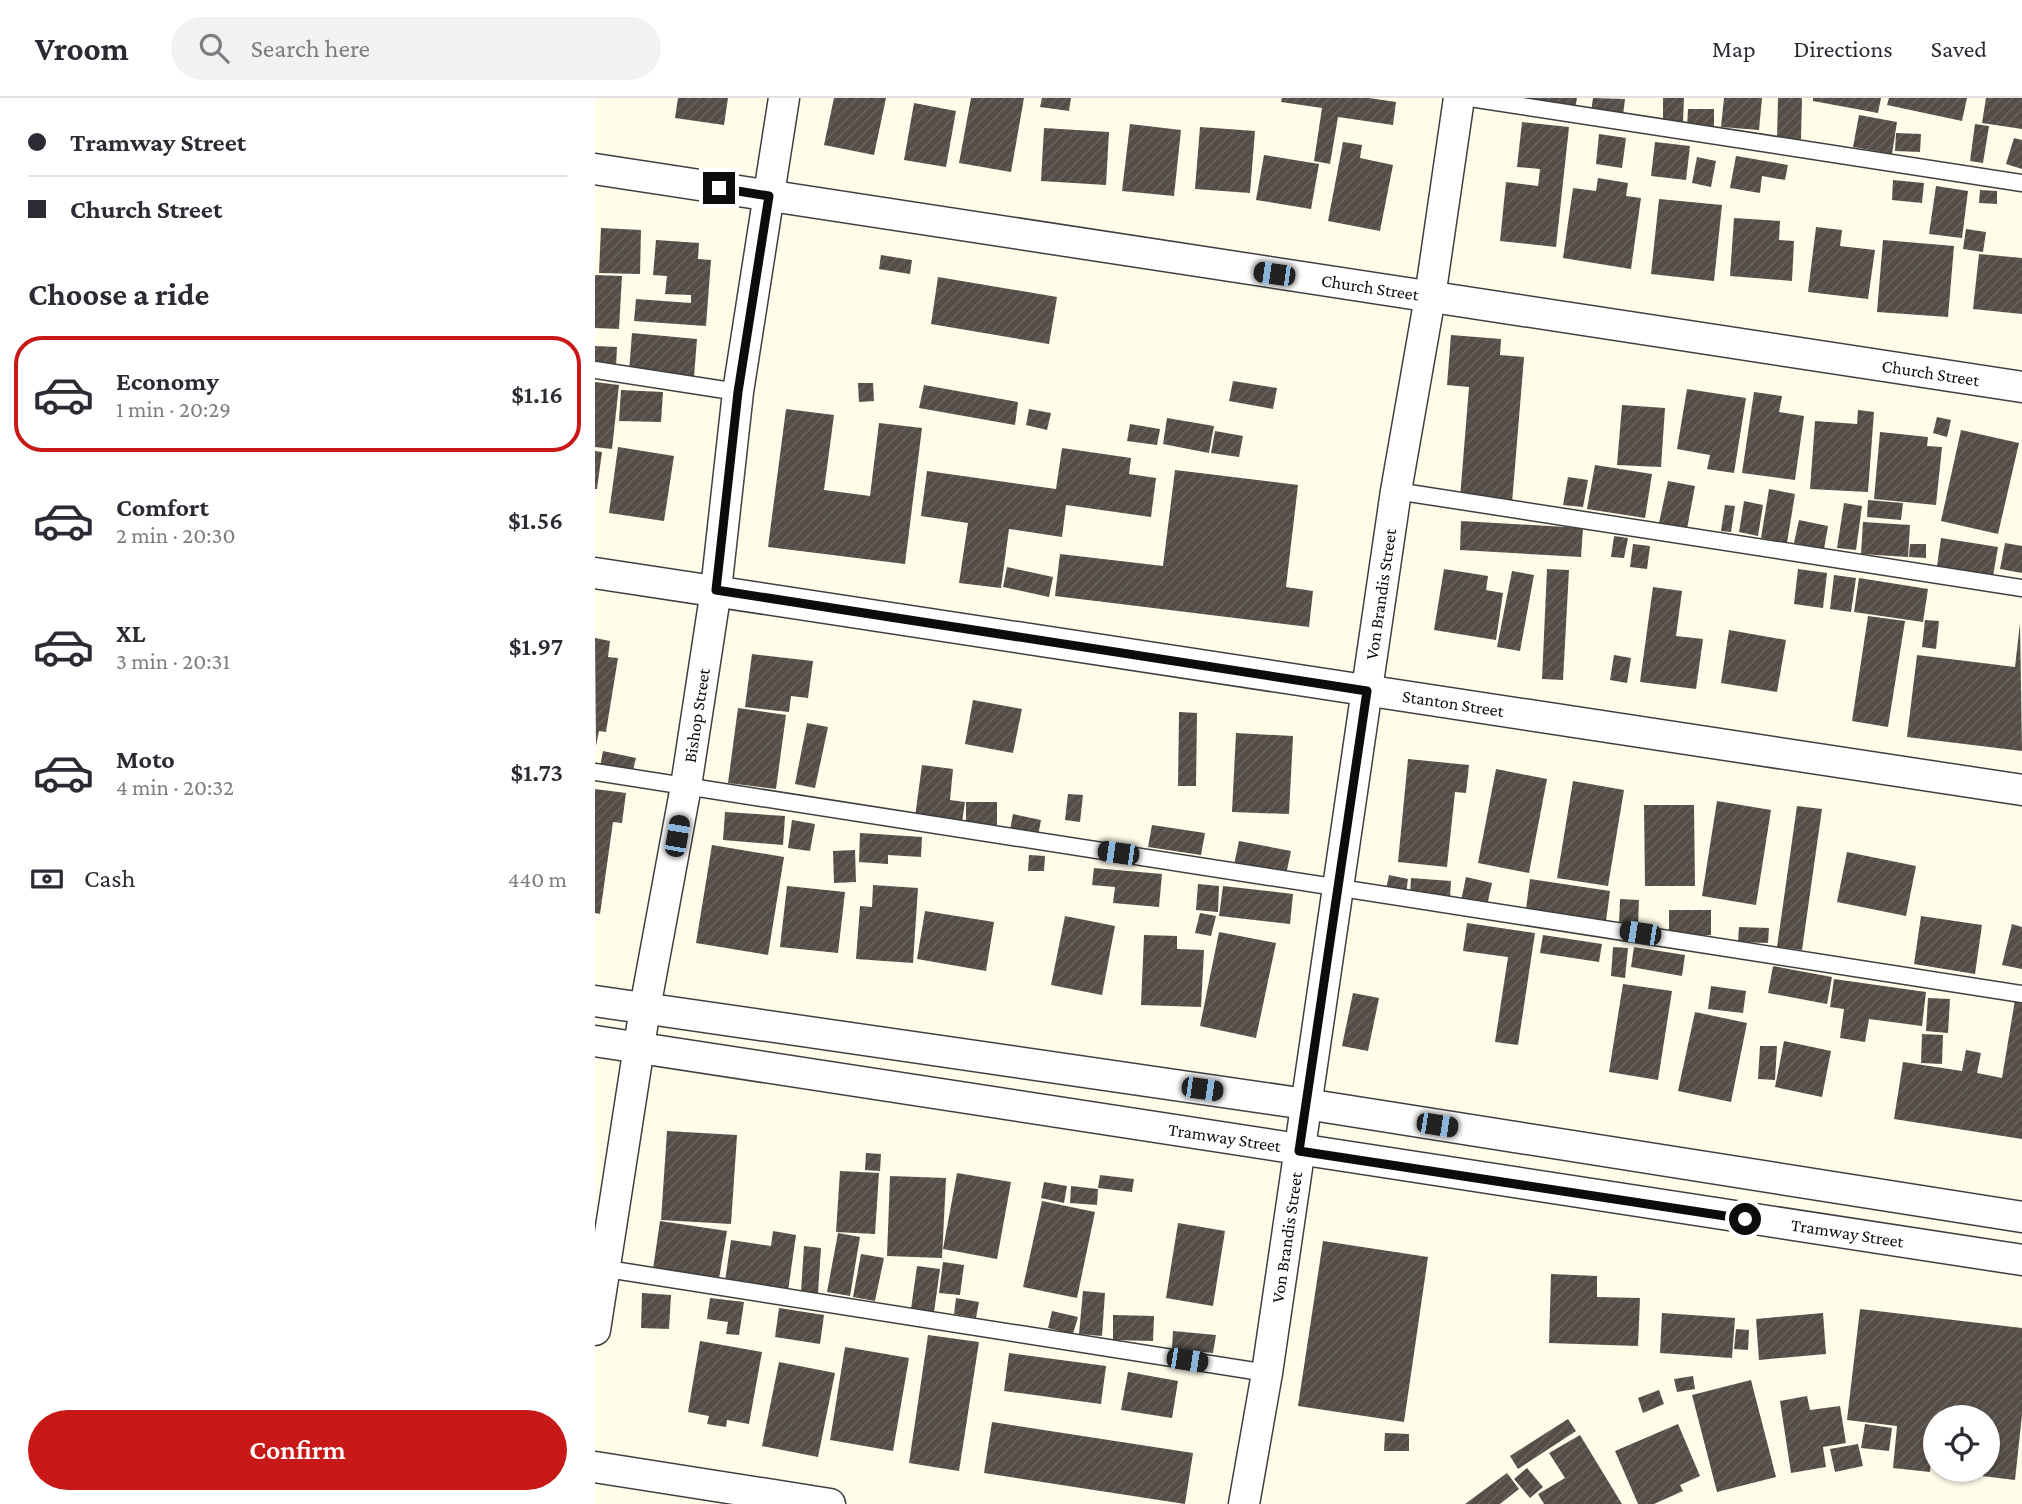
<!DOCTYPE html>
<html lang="en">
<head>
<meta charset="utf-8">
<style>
  body { margin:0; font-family:"Crimson Pro",serif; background:#f2f2f3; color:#2b2b33; height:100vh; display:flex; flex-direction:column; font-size:26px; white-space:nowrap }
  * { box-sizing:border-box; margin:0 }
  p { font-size:23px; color:#7c7c81 }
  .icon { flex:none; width:38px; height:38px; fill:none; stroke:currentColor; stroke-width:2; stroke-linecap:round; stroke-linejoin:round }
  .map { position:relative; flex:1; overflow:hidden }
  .sheet { display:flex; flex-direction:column; background:#fff; width:595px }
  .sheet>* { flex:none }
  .top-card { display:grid; align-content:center; height:154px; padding:0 28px; background:#fff }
  .fabs { position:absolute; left:1328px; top:1307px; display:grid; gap:14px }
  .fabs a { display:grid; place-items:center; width:77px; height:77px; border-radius:50%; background:#fff; box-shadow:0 2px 5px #0004; font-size:35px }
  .end { position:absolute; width:32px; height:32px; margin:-16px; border:9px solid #0c0c0c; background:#fff; box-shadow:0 0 0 4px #fff }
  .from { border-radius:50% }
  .car { position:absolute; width:21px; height:42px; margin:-21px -10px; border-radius:9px; box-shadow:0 0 5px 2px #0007; background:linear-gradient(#222 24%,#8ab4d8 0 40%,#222 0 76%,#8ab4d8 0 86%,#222 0) }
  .top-card b { display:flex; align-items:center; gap:24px; height:66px; font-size:26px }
  .top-card b+b { border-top:2px solid #e1e1e2 }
  .top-card i { width:18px; height:18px; background:#2b2b33 }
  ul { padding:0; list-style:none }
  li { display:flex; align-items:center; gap:21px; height:116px; margin:0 14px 10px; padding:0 14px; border:4px solid transparent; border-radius:28px }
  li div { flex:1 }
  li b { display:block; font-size:26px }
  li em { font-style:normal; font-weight:600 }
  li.current { border-color:#c81817 }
  li>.icon { width:63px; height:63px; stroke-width:1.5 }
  h2 { padding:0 28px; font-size:32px; line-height:84px }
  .pay { display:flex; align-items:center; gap:18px; height:77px; padding:0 28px; font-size:26px }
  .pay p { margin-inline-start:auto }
  .primary-button { display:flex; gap:14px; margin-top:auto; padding:14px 28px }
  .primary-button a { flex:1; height:80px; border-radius:42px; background:#c81817; color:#fff; font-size:28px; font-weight:600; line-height:80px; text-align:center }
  header { display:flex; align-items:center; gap:42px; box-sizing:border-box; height:98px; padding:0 35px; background:#fff; border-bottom:2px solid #e1e1e2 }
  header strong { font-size:33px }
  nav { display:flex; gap:38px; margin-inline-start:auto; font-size:24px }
  .search { width:490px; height:63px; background:#f2f2f3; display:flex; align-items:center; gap:18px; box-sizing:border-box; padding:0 24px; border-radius:38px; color:#7c7c81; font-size:26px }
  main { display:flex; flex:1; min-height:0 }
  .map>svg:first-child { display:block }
</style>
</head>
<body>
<header>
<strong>Vroom</strong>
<div class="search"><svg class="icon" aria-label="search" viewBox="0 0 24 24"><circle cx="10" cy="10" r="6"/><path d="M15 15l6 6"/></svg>Search here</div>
<nav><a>Map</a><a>Directions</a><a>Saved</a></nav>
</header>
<main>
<section class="sheet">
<div class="top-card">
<b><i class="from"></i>Tramway Street</b>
<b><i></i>Church Street</b>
</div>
<h2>Choose a ride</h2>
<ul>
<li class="current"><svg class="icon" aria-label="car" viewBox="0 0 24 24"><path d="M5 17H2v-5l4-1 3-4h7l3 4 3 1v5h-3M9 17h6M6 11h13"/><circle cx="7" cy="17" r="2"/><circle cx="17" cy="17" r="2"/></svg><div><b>Economy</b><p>1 min · 20:29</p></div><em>$1.16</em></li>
<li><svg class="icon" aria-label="car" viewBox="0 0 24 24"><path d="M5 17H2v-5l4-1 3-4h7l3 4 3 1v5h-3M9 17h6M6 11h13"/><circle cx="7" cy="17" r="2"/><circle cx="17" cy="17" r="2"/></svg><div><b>Comfort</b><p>2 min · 20:30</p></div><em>$1.56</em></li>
<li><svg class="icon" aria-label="car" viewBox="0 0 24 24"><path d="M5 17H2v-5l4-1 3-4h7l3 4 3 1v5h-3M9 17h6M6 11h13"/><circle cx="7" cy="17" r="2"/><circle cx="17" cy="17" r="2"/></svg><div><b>XL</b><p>3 min · 20:31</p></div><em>$1.97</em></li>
<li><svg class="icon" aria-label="car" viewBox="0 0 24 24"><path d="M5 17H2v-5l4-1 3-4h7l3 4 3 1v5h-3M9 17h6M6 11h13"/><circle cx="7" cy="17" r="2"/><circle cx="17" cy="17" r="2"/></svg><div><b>Moto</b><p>4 min · 20:32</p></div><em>$1.73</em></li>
</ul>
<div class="pay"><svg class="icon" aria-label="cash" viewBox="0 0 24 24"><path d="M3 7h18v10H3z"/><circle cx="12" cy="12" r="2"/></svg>Cash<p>440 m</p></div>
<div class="primary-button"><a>Confirm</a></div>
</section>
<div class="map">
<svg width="1427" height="1406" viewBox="0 0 1427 1406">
  <defs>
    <pattern id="building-hatch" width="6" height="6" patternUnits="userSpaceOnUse" patternTransform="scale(1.75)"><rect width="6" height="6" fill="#554d47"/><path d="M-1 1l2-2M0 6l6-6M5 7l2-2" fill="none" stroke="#68625d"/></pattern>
  </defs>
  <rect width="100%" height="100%" fill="#fffcea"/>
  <path fill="url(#building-hatch)" d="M83,0H133L129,27L80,20Z
    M239,0H291L279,57L229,47Z
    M376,0H429L416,74L364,65Z
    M447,0H476L474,13L445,9Z
    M687,0H774L801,4L798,27L743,19L735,66L719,63L727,10L686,4Z
    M926,0H982L980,11Z
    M998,0L1030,1L1028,18L996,14Z
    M1068,0H1089L1088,24L1068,23Z
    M1129,0H1167L1164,32L1126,29Z
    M1183,0H1207L1206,41H1182Z
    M1218,0H1286L1283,15L1218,3Z
    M1294,0H1372L1367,23L1292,7Z
    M1391,0H1427V31L1387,25Z
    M319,5L361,13L351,69L309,62Z
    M1093,11H1119V31L1092,30Z
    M1264,17L1302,24L1297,56L1258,49Z
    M927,24L974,29L961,149L905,143L911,84L943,88L945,71L922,69Z
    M535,26L586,32L579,98L527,93Z
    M1380,26L1394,28L1388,65L1375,63Z
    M605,29L660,33L655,95L600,91Z
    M449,30L514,34L511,87L446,83Z
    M1301,35L1326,36L1325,54L1300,53Z
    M1004,36L1031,40L1027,70L1001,66Z
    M1419,40L1427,42V71L1411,66Z
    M748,44L767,47L765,60L798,67L785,133L733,123Z
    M1060,44L1095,48L1091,82L1056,78Z
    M669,57L724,66L716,111L661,102Z
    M1141,58L1193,67L1190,82L1167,78L1165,95L1135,90Z
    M1102,59L1121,63L1116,89L1097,85Z
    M1003,80L1033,85L1031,98L1046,100L1036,171L968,160L978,90L1001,93Z
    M1298,82L1329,85L1327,105L1297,102Z
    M1341,88L1373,93L1367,140L1334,136Z
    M1385,92L1402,93V106L1384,105Z
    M1064,101L1127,107L1119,183L1056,176Z
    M1139,120L1185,123L1184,142L1199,143L1197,183L1135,178Z
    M1221,129L1247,132L1245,148L1280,152L1273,201L1213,194Z
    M6,130L46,132L45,176L4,175Z
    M1371,131L1391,134L1388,154L1368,151Z
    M61,142L104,145L103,161L116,162L111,228L39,223L41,201L96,205V197L70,196L72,178L58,177Z
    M1288,142L1359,148L1353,219L1282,214Z
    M1384,156L1427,160V216L1378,211Z
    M286,157L317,162L315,176L284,171Z
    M0,177L27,178L24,231L0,230Z
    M343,179L462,199L454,246L336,226Z
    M37,235L102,241L99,279L34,274Z
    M856,237L906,241L905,257L929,259L917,405L865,400L874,289L852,287Z
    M0,248L22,249L21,269L0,267Z
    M638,283L682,290L678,311L634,303Z
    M0,284L24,287L17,351L0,349Z
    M263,285H278L279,303L264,304Z
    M329,287L423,304L420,327L324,310Z
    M1092,291L1151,300L1139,375L1112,371L1115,357L1082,351Z
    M26,292L68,294L66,324L24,323Z
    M1159,294L1187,298L1184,314L1209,318L1200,382L1147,375Z
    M1027,307L1070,310L1066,369L1022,367Z
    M191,311L239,317L229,392L275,398L284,325L327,330L310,466L173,449Z
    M434,311L456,315L452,332L431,327Z
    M1263,312L1279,314L1273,394L1215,391L1220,323L1262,326Z
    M1342,319L1356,322L1352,339L1338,335Z
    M572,320L619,328L614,355L568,346Z
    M535,326L565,331L562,347L532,343Z
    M1366,332L1424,345L1403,436L1346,423Z
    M620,333L648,338L644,359L616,355Z
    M1285,334L1333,339L1332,348L1347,349L1341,407L1279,401Z
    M23,349L79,358L69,423L14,415Z
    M467,350L536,360L534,376L561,380L556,419L471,407L467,439L414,431L406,490L364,485L373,425L326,418L332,373L461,391Z
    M0,353L7,354L2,391H0Z
    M1000,367L1057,376L1050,420L992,411Z
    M580,372L703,387L691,489L718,493L714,529L460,498L465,456L568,468Z
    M973,379L993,382L988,409L968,407Z
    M1073,383L1100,388L1092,431L1064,425Z
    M1174,391L1200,396L1192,445L1166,440Z
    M1273,402L1308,405L1306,422L1272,419Z
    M1149,403L1168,407L1163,438L1144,434Z
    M1249,405L1267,408L1261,452L1242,450Z
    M1130,407L1140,408L1136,434L1126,433Z
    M1204,422L1233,428L1229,451L1199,445Z
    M866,423L988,430L986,459L865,452Z
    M1268,424L1315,427L1313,459L1266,456Z
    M1019,438L1033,440L1029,460L1016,459Z
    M1346,440L1403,449L1398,478L1342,468Z
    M1410,445L1427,448V475L1405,471Z
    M1038,446L1055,448L1052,471L1035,469Z
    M1315,446H1331V460L1314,459Z
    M412,469L458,479L454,499L408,489Z
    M849,471L893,478L891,492L908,495L901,542L839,532Z
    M952,471L974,472L968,582L947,581Z
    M1203,471L1232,475L1228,510L1199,506Z
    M917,473L939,477L925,553L902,549Z
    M1239,477L1261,480L1256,514L1235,511Z
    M1264,480L1333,491L1328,524L1259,514Z
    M1058,489L1087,493L1081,538L1108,541L1101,591L1045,584Z
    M1273,518L1310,523L1293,629L1257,623Z
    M1330,522L1344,523L1341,551L1327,549Z
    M1425,525L1427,653L1312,639L1322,557L1420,569Z
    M1134,532L1191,542L1182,594L1126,585Z
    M0,540L15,543L13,559L23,560L11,634L4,633L1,648Z
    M157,556L218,563L213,600L196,598L194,614L150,609Z
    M1019,557L1036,560L1032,585L1015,582Z
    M378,602L427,611L418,655L370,646Z
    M143,610L191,617L181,691L133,685Z
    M584,614L602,615L601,688H583Z
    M212,625L233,629L220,690L200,686Z
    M641,635L698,638L694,716L637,714Z
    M8,653L41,660L37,676L5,669Z
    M813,661L874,667L871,695L860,694L852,769L803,764Z
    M327,667L358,671L355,702L370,704L367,724L320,719Z
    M901,671L952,681L934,775L883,765Z
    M978,683L1029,692L1013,788L962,780Z
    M0,691L31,695L27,725L18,724L5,816L0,815Z
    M473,696L488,697L485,724L470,722Z
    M1122,703L1176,712L1161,807L1107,798Z
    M371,704H402V727H371Z
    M1049,707H1099L1100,788H1050Z
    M1202,708L1227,711L1207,852L1182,849Z
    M130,714L190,718L188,747L128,742Z
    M418,716L446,722L443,738L415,732Z
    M197,722L220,726L215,753L193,750Z
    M557,727L610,735L606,757L553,749Z
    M265,735L327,739L326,759L293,757V766L264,764Z
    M644,743L696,753L691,777L639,767Z
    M117,747L189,759L173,857L101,845Z
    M260,752L261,784L239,785L238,753Z
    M1252,754L1321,768L1311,818L1242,804Z
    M434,757L450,758L449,773H433Z
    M499,770L567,776L564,809L518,805L520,789L497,787Z
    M794,777L813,781L811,795L791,791Z
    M871,779L897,785L892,808L866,803Z
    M816,780L856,783L855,800L815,798Z
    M935,781L1015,793L1011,823L931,811Z
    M603,786L624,788L623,814L601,812Z
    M278,787L323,790L318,865L261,861L265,808L277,809Z
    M192,788L250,794L243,855L185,849Z
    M628,788L698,796L695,826L624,818Z
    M1025,801L1044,802L1043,828L1024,827Z
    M1074,812H1116V837L1074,838Z
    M330,813L399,824L391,873L322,861Z
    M605,815L621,818L616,838L600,835Z
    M470,818L520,828L507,897L456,887Z
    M1326,818L1387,827L1380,876L1319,866Z
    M872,825L940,835L923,947L900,944L913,859L868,853Z
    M1417,826L1427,829V871L1407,867Z
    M1144,829L1174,830L1173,845L1143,844Z
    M624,834L681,845L661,940L605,928Z
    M549,837L582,838V851L609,852L606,909L546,907Z
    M948,837L1007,846L1004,864L945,855Z
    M1018,849L1033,850L1030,880L1016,878Z
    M1039,849L1090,857L1087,878L1036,869Z
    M1178,868L1237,879L1232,906L1173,895Z
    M1239,881L1331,894L1327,928L1274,921L1270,944L1245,940L1249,911L1235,909Z
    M1028,886L1077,893L1063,982L1014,974Z
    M1116,888L1151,893L1148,915L1113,911Z
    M758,895L784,900L773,953L747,948Z
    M1333,900L1355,901L1353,935L1331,933Z
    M1420,902L1427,903V1041L1299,1021L1308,964L1367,973L1371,952L1386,955L1382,975L1407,980Z
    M1100,914L1152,925L1136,1004L1083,993Z
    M1327,936L1348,937L1347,966L1326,965Z
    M1189,943L1236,953L1227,999L1180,989Z
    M1165,948H1182L1180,982L1163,981Z
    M72,1033L142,1037L136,1126L66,1122Z
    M271,1055L286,1056L285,1073L270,1072Z
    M245,1073L284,1075L280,1136L241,1134Z
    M362,1075L416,1084L402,1161L348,1151Z
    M505,1077L539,1081L537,1094L503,1090Z
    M295,1078L351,1080L347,1160L292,1158Z
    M449,1084L472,1088L469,1105L446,1100Z
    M476,1088L503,1091L502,1107L475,1105Z
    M447,1103L500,1114L482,1200L428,1189Z
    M65,1123L132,1133L124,1181L58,1171Z
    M583,1125L630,1133L618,1208L571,1200Z
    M178,1133L201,1137L193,1193L130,1183L136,1142L176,1148Z
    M243,1135L265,1139L255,1198L232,1194Z
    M728,1143L833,1159L809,1324L703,1308Z
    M209,1148L226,1150L223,1195L206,1194Z
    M266,1156L289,1160L280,1203L258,1199Z
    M348,1164L369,1167L365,1197L344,1195Z
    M322,1168L345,1171L339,1214L316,1211Z
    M956,1176L1002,1178V1199L1045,1200L1043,1248L954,1245Z
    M488,1193L510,1195L507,1238L484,1236Z
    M47,1195L76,1197L74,1231L46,1230Z
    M115,1200L149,1204L144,1237L131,1236L133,1224L112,1221Z
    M361,1200L384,1204L381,1220L359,1216Z
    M184,1210L229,1217L225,1246L180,1239Z
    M1265,1211L1427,1230V1317L1420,1382L1362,1375V1372H1393V1320H1340L1335,1374L1298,1370L1302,1328L1252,1322Z
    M457,1213L483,1219L478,1236L453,1230Z
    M1067,1215L1140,1220L1137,1260L1065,1255Z
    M1228,1215L1231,1256L1164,1262L1161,1221Z
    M518,1217L559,1218L558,1243L518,1242Z
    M1141,1231L1154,1232L1153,1252L1139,1251Z
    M578,1233L621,1237L618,1255L577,1251Z
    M333,1237L384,1244L364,1373L314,1365Z
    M105,1243L167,1254L154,1326L132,1322L131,1329L112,1326L114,1318L93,1314Z
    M250,1249L314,1260L298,1353L235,1342Z
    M414,1255L511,1268L506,1306L409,1293Z
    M184,1264L240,1275L223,1359L167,1348Z
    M533,1274L583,1283L577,1320L526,1312Z
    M1098,1278L1100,1291L1082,1294L1079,1281Z
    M1156,1282L1181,1379L1122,1394L1097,1297Z
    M1064,1292L1069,1306L1048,1315L1043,1300Z
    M1212,1298L1215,1312L1245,1308L1251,1345L1228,1349L1231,1369L1196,1375L1185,1303Z
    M973,1321L981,1333L923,1371L915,1358Z
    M397,1324L598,1355L590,1406L389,1375Z
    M1083,1326L1105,1378L1085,1387L1088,1393L1059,1406H1043L1020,1353Z
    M1270,1326L1297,1330L1294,1353L1266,1350Z
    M790,1335L814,1336V1353H789Z
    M985,1337L1027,1406H949L943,1396L970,1380L954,1355Z
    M1263,1346L1268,1368L1240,1374L1235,1351Z
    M932,1370L948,1389L935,1400L919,1381Z
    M912,1375L924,1391L905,1406H870Z"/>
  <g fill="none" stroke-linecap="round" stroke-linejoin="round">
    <g stroke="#3f3f3f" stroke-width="19">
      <path id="service" d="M875,0L1427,85
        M0,272L143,294
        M801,393L1427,490
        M0,674L1427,896
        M6,1170L672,1275"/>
    </g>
    <g stroke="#3f3f3f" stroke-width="33">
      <g id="minor">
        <path id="s1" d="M0,71L1427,289"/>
        <path id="s2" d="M0,475L1427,692"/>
        <path d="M0,903L711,1006L1427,1119"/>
        <path id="s3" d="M0,943L1427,1162"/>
        <path id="s4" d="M0,1232L50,910L91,688L121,492L143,294L189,0"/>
        <path d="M0,1369L235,1406"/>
        <path id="s5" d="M649,1406L672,1275L801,393L835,199L864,0"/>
      </g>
    </g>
    <use href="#service" stroke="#fff" stroke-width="16"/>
    <use href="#minor" stroke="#fff" stroke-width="30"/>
  </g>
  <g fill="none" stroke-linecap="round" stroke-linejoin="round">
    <path stroke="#0c0c0c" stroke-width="9" d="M124,90L174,98L143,294L121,492L772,593L704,1053L1150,1121"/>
  </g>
  <g text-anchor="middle" stroke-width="7" stroke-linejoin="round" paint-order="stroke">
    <g font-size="18" fill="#0c0c0c" stroke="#fff">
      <text dy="6" stroke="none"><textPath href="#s1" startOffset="784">Church Street</textPath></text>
      <text dy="6" stroke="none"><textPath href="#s1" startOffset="1351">Church Street</textPath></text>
      <text dy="6" stroke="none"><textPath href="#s5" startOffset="920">Von Brandis Street</textPath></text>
      <text dy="6" stroke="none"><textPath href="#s2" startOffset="868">Stanton Street</textPath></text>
      <text dy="6" stroke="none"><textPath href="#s4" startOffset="623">Bishop Street</textPath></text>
      <text dy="6" stroke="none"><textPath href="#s3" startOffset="637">Tramway Street</textPath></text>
      <text dy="6" stroke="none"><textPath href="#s3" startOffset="1267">Tramway Street</textPath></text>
      <text dy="6" stroke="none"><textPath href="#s5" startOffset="270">Von Brandis Street</textPath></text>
    </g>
  </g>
</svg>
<div class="fabs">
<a><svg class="icon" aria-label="locate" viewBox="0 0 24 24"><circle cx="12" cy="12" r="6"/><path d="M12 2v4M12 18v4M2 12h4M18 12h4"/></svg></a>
</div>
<i class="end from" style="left:1150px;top:1121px"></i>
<i class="end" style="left:124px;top:90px"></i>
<i class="car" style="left:679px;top:176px;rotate:278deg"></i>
<i class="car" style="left:82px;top:738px;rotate:10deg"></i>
<i class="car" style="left:523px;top:755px;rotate:278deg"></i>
<i class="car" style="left:1045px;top:835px;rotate:279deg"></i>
<i class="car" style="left:607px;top:991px;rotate:98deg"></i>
<i class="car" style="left:842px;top:1027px;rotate:99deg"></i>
<i class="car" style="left:592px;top:1262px;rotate:99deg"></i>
</div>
</main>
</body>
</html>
